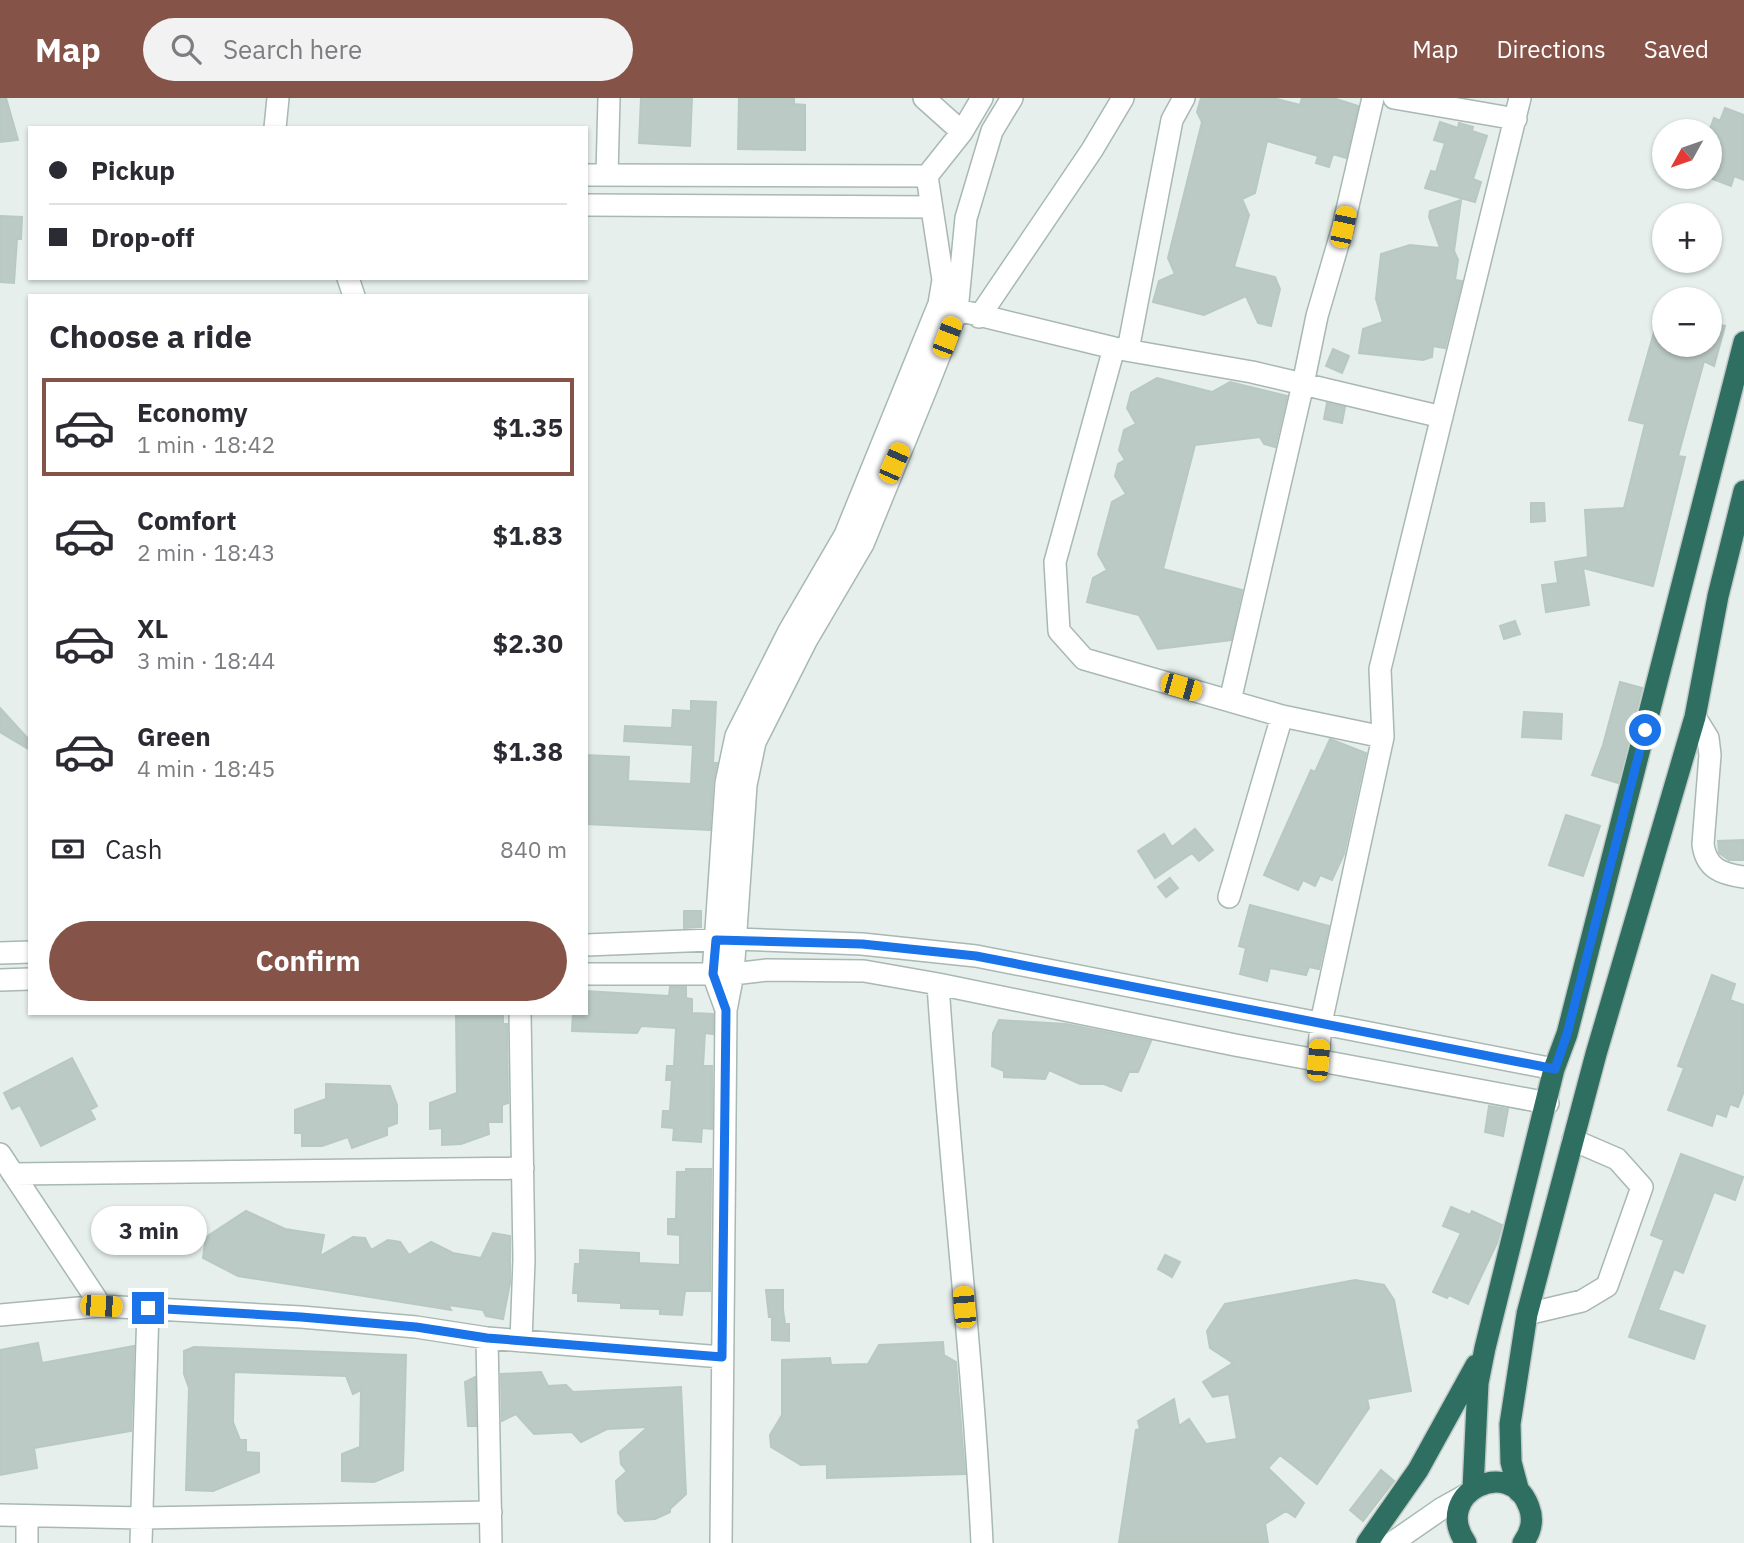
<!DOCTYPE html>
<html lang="en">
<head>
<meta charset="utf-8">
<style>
  body { margin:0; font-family:"IBM Plex Sans",sans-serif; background:#f2f2f3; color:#2b2b33; height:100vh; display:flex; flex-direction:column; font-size:26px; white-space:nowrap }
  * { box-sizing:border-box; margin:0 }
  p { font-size:23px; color:#7c7c81 }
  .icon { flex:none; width:38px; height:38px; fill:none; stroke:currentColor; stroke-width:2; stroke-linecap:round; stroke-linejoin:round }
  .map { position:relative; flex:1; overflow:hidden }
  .panel { position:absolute; left:28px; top:196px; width:560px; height:721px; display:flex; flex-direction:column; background:#fff; border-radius:0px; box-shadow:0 2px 5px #0004 }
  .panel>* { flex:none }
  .hud { position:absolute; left:28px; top:28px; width:560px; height:154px; border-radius:0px; box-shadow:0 2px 5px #0004; display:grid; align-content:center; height:154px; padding:0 21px; background:#fff }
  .needle { width:46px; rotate:230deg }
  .controls { position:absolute; left:1652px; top:21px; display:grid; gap:14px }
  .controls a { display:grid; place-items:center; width:70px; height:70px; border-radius:50%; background:#fff; box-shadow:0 2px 5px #0004; font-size:35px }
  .end { position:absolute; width:32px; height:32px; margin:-16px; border:9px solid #1a73e8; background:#fff; box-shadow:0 0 0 4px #fff }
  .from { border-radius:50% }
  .bubble { position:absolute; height:49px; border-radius:24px; background:#fff; box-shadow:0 2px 5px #0004; font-size:23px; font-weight:800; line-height:49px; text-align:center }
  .car { position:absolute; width:21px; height:42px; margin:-21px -10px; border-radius:9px; box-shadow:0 0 5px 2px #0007; background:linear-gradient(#f5c518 24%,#345 0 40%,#f5c518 0 76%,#345 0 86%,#f5c518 0) }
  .hud b { display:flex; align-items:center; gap:24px; height:66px; font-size:26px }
  .hud b+b { border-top:2px solid #e1e1e2 }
  .hud i { width:18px; height:18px; background:#2b2b33 }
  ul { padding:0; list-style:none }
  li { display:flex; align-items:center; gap:21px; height:98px; margin:0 14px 10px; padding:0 7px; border:4px solid transparent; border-radius:0px }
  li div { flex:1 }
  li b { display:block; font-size:26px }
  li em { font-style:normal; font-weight:800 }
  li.active { border-color:#855347 }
  li>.icon { width:63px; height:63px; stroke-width:1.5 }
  h2 { padding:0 21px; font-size:32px; line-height:84px }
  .pay { display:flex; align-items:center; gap:18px; height:77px; padding:0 21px; font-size:26px }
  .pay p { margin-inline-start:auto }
  .primary-button { display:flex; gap:14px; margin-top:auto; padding:14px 21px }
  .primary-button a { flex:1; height:80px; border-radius:42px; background:#855347; color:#fff; font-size:28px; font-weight:800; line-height:80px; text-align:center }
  header { display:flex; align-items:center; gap:42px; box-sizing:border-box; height:98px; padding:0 35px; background:#855347; color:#fff }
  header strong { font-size:33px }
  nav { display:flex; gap:38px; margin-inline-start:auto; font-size:24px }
  .search { width:490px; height:63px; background:#f2f2f3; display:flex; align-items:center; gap:18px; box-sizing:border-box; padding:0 24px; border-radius:38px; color:#7c7c81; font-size:26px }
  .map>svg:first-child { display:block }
</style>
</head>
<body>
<header>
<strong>Map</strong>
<div class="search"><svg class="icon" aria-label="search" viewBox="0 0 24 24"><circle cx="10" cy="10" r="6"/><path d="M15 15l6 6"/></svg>Search here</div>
<nav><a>Map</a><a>Directions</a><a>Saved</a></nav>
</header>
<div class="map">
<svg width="1744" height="1445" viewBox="0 0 1744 1445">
  <rect width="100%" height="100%" fill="#e6efeb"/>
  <path fill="#bbcac4" stroke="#b8c9c2" stroke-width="2" d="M0,0H6L18,42L0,44Z
    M641,0H692L690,48L639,45Z
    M739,0H794V6L805,7V52L738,51Z
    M1201,0H1273L1300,7L1302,0H1333L1358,8L1346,60L1333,56L1329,69L1316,65L1318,58L1267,43L1255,95L1242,101L1249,117L1234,169L1275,179L1280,191L1271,228L1258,225L1246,198L1204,217L1153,204L1159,183L1175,176L1168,160L1202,24L1197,14Z
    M1725,10L1744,17V82L1734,78L1731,88L1710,80V31L1714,20L1720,23Z
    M1440,24L1458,30L1459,25L1473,29L1472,33L1487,38L1473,81L1481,84L1475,104L1425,90L1431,73L1436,74L1445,45L1434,42Z
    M1461,102L1454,153L1458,162L1455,182L1462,183L1445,250L1433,248L1432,259L1423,262L1359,255L1363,231L1383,224L1376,201L1381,156L1410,147L1440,150L1429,119L1430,113Z
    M0,118L22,119L21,141H17L14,185L0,184Z
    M1660,213H1664V247H1710V224L1725,228L1714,268L1704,263L1678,358L1685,359L1653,488L1583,470L1589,507L1546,514L1542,487L1558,485L1555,464L1588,459L1585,412L1624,410L1645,326L1629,322Z
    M1333,251L1349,258L1342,275L1326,268Z
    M1157,280L1212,294L1230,284L1287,298L1275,349L1264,346L1260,339L1195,347L1163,471L1242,492L1231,542L1158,551L1139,517L1087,504L1093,480L1107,472L1098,456L1112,404L1126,396L1115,378L1118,366L1125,362L1119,352L1124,332L1136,326L1127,310L1131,295Z
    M1327,305L1345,309L1342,325L1324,321Z
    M1531,405H1544L1545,423L1531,424Z
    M1515,523L1520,536L1504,541L1500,528Z
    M1620,584L1642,590L1618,685L1592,677L1603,647Z
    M691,603L716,604L713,665H717L713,684L710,732L586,726V657L629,659L628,683L691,686L693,647L624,643L625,628L672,630L673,612L691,613Z
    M0,610L30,643V652L0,634Z
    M1524,614L1562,616L1561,641L1522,639Z
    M1330,641L1366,655L1344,756L1332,782L1320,777L1315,788L1303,782L1298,792L1264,777L1311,672L1315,674Z
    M1566,717L1600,728L1583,778L1549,767Z
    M1195,731L1213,752L1199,763L1192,755L1155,780L1138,753L1164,736L1172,749Z
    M1744,742V762H1729L1719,755L1718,743Z
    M1170,780L1178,790L1166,799L1158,789Z
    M1250,807L1329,828L1319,871L1309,869L1306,877L1270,870L1267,883L1240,876L1246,850L1239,848Z
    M684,813H701V829L684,830Z
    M1712,877L1735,886L1730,902L1744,907V993L1738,1009L1730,1006L1726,1019L1716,1015L1712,1028L1668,1012L1684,970L1678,968Z
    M670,889H686V900L692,901V915L713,916V936L705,935L703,968H712V1031L702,1030L701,1044L673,1042L674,1030L662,1029L663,1013H670L672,982H666L667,968H674L676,930L641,928L637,935L572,933L573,915H586V893L669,898Z
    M456,915H503V926H507L508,1005L502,1007V1024H488L489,1036L461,1046L442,1047V1030L430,1031V1005L457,995Z
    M999,922L1066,926L1151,943L1138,974H1129L1121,993L1104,986H1080L1049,972L1045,981L1004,979V973L992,968L993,935Z
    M72,960L97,1008L90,1012L95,1021L41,1048L20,1007L12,1011L4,995Z
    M326,986L390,988L397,1007V1025L387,1029V1037L352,1050L348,1039L322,1048H302V1035H295V1012L326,1001Z
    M1489,1008L1508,1011L1503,1038L1485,1034Z
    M1681,1056L1743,1079L1735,1102L1714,1094L1683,1175L1674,1171L1658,1212L1705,1228L1694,1261L1629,1239L1664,1142L1651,1137Z
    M686,1071H711L710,1193H685L682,1217L660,1216V1211L621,1210V1205L578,1203V1195H573L575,1166H580V1152L639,1155V1165L680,1167V1137L668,1136V1121H676L677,1074H686Z
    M1451,1109L1470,1117L1472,1113L1502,1127L1497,1145L1468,1206L1449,1197L1447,1200L1433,1194L1461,1135L1443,1128Z
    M246,1113L285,1131L324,1137L320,1158L353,1139L365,1140L371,1152L388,1142L400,1144L409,1157L431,1144L453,1155L481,1160L493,1135L510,1138V1185L503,1221L486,1218L483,1212L448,1207L451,1212L238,1178L203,1160L206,1139Z
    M1165,1157L1180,1164L1172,1179L1158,1171Z
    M1355,1182L1384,1187L1394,1202L1411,1293L1367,1301L1369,1310L1317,1386L1280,1357L1268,1370L1304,1405L1295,1419L1286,1413L1265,1426L1268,1445H1119L1136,1332L1140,1331L1138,1323L1174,1301L1179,1328L1189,1321L1206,1346L1237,1341L1229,1296L1213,1299L1203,1284L1233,1265L1210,1250L1207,1233L1225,1206Z
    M766,1192H783V1212L785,1226H789V1243L772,1242V1219H769Z
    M943,1244L944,1257L956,1264L965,1376L827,1380V1366L801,1367L771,1349L770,1337L782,1317V1262L830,1260L831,1267L868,1266L879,1247Z
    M38,1245L42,1265L134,1248L131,1333L34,1350L37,1370L0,1377V1252Z
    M194,1249L406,1257L403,1372L374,1384L342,1383V1356L360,1349L361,1292L353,1296L346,1278L234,1274L233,1324L240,1342H246V1354L259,1355V1374L213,1393L186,1392L189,1290L184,1276V1253Z
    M541,1274L548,1288L566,1287L573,1294L681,1289L686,1396L670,1411V1414L655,1421L625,1423L618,1415L616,1383L627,1373L621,1366L620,1354L648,1329L607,1331L581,1344L572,1334L534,1336L516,1316L502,1323L501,1276Z
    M475,1279L476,1328H468L465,1284Z
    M1381,1372L1394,1383L1363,1423L1350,1412Z"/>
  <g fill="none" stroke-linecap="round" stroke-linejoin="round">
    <g stroke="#a8b8b2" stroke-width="24">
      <path id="minor" d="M924,0L962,34
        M1394,0L1516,21
        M275,30L278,0
        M586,77L927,78
        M607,77L609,0
        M586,107L931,109
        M348,180L354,198
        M946,209L1114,250L1252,274L1303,286L1317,218L1343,129L1373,0
        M979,219L1092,52L1123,0
        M1114,250L1055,464L1059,533L1084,561L1282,618L1383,639
        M1128,252L1172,22L1184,0
        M1230,603L1303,286L1442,319
        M1695,619L1708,640L1710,657L1703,746C1706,771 1722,776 1744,779
        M1229,799L1282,618
        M586,847L736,841L862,846L976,858L1554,971
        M0,855L30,854
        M586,876H733L767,872L864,873L938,886L1235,947L1548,1005
        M0,882L30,881
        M938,886C950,1073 973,1258 982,1445
        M725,909L713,876L726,685L736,638L789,533L845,437L939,206L943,182L927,78L962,34L982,0
        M520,915L524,1162L521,1243
        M1318,962L1321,925L1383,639L1380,571L1520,0
        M0,1056L101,1208
        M13,1076L523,1070
        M1527,1216L1582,1203L1607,1188L1642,1089L1617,1061L1573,1042
        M0,1217L101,1208L301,1219L416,1229L487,1240L722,1259
        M487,1240L491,1445
        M0,1417L142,1420L491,1414
        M27,1445V1419
        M141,1445L148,1210
        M721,1445L726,912L733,876L746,687L755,644L806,543L863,446L927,289L957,213L966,120L992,33L1012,0
        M1392,1445L1441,1411L1466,1397"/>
    </g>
    <g stroke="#c2cac8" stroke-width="24">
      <path id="highway" d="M1473,1391L1478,1285L1485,1250L1554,971L1567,936L1744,244
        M1519,1394L1511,1364L1510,1326L1527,1216L1596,956L1695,619L1718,498L1744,393
        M1367,1445L1418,1372L1476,1267
        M1466,1445C1431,1395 1511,1357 1529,1409C1534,1422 1531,1434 1523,1445"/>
    </g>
    <use href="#minor" stroke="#fff" stroke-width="21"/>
    <use href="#highway" stroke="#2f6f62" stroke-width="21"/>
  </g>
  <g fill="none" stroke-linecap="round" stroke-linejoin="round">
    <path stroke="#1a73e8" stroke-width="9" d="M148,1210L301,1219L416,1229L487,1240L722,1259L726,912L713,876L716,842L862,846L976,858L1555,971L1567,936L1645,632"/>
  </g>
</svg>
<div class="controls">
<a><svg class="needle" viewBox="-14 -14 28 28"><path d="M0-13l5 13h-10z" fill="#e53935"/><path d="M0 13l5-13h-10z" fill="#7c7c81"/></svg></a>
<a>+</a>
<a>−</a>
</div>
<i class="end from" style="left:1645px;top:632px"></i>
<i class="end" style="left:148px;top:1210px"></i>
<div class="bubble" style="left:91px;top:1108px;width:116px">3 min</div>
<i class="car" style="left:1343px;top:129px;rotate:12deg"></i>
<i class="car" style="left:947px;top:239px;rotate:21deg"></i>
<i class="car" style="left:894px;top:365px;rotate:24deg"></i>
<i class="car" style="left:1181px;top:589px;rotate:106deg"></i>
<i class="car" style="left:1318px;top:962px;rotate:5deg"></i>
<i class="car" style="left:101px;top:1208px;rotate:93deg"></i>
<i class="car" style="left:964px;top:1209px;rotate:355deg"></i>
<div class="hud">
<b><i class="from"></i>Pickup</b>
<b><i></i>Drop-off</b>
</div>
<section class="panel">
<h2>Choose a ride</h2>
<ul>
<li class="active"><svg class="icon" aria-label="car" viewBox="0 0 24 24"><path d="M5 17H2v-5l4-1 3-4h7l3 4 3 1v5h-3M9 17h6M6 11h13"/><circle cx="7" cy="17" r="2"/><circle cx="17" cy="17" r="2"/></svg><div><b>Economy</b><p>1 min · 18:42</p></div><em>$1.35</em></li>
<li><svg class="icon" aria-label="car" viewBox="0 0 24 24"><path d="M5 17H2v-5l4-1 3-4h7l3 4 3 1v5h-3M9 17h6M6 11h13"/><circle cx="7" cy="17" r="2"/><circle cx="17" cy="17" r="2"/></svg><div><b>Comfort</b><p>2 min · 18:43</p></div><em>$1.83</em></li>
<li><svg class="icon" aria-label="car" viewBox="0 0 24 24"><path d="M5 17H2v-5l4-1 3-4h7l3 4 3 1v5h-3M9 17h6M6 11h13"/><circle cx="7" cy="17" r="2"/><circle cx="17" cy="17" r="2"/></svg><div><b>XL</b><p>3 min · 18:44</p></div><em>$2.30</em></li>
<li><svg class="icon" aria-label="car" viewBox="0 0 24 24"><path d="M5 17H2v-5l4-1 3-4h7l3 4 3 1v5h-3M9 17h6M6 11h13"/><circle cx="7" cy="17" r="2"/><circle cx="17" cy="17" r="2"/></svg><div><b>Green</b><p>4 min · 18:45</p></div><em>$1.38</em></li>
</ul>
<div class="pay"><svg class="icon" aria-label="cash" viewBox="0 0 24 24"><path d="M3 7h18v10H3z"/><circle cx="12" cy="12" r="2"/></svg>Cash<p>840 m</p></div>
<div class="primary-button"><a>Confirm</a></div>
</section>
</div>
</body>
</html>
